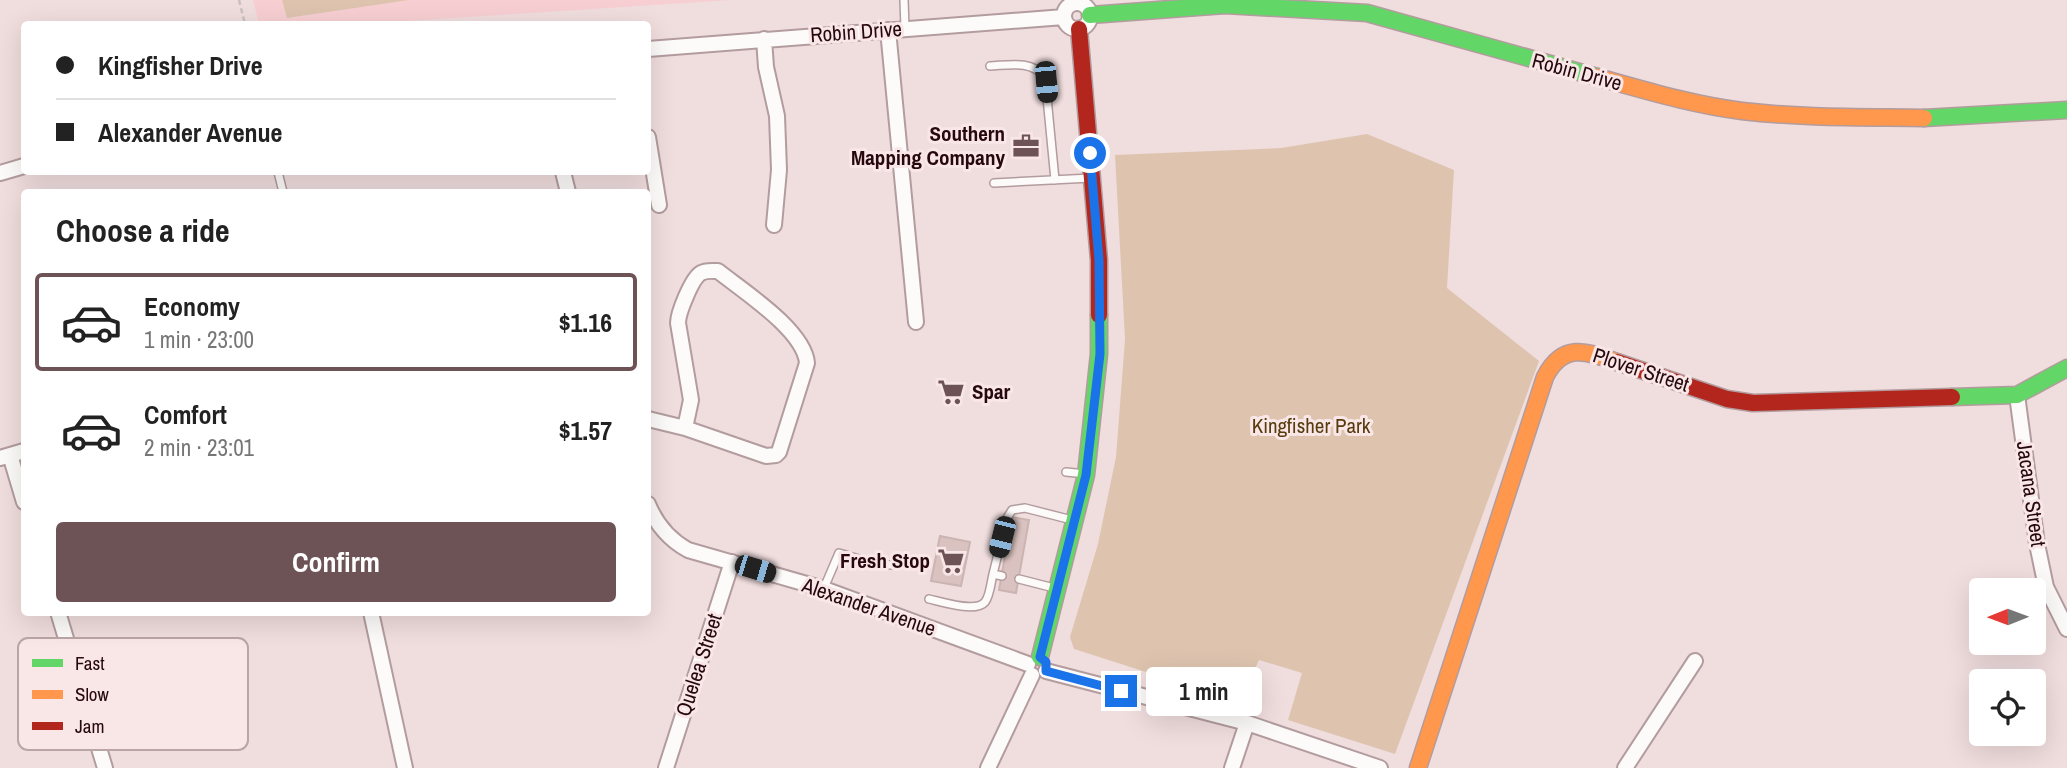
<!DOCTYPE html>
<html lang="en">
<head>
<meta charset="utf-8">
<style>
  body { margin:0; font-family:"Archivo Narrow",sans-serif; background:#f6f6f6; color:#222; height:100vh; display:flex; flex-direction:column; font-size:26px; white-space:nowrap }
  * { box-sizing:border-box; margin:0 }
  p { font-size:23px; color:#767676 }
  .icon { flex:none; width:38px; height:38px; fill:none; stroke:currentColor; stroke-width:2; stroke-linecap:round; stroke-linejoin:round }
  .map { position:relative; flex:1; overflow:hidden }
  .details { position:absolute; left:21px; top:189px; width:630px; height:427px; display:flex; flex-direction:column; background:#fff; border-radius:7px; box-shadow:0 7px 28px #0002 }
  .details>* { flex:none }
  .guide { position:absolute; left:21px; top:21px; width:630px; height:154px; border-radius:7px; box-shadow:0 7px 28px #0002; display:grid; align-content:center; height:154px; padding:0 35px; background:#fff }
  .needle { width:46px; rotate:269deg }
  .controls { position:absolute; left:1969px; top:578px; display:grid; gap:14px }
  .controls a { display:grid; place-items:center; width:77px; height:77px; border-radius:7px; background:#fff; box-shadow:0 7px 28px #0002; font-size:35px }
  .end { position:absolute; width:32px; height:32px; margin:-16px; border:9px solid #1a73e8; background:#fff; box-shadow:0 0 0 4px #fff }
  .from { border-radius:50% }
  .bubble { position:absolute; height:49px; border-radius:7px; background:#fff; box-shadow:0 7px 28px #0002; font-size:23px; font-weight:700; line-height:49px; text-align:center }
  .car { position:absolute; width:21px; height:42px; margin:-21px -10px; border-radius:9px; box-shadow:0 0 5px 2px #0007; background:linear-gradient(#222 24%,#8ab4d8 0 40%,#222 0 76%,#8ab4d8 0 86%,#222 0) }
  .guide b { display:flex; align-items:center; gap:24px; height:66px; font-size:26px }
  .guide b+b { border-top:2px solid #e0e0e0 }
  .guide i { width:18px; height:18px; background:#222 }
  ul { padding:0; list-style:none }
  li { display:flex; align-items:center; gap:21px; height:98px; margin:0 14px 10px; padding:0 21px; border:4px solid transparent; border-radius:7px }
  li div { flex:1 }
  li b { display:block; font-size:26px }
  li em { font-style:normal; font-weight:700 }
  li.active { border-color:#6d5356 }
  li>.icon { width:63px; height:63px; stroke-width:1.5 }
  h2 { padding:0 35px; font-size:32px; line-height:84px }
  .action { display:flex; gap:14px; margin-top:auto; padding:14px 35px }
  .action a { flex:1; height:80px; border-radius:7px; background:#6d5356; color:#fff; font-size:28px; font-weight:700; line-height:80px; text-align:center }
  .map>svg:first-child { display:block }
</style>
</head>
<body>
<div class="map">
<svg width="2067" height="768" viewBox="0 0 2067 768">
  <rect width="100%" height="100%" fill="#f0ddde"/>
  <path fill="#f7cfd2" d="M253,0H731L408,21L391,24H259Z"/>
  <path fill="#dec4af" d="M282,0H409L287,18Z
    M1367,134L1454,170L1447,288L1539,361L1395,754L1288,720L1302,673L1259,660L1240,702L1074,649L1070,637L1098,544L1116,457L1125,339L1115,155L1281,148Z"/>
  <path fill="#d9c2bf" stroke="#cbb4b1" stroke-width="2" d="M1012,517L1029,520L1016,593L999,590Z
    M940,536L970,542L961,586L931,581Z"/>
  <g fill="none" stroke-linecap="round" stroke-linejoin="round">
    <g stroke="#b39c9e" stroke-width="10">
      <path id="lane" d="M904,0L905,28
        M990,66C1010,65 1031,60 1045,77L1055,180
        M278,172L283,192
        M994,183L1091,178
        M1066,472L1086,474
        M993,574L1007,518L1012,510L1025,508L1072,520
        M1019,579L1054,588
        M824,588L839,553C857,558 894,572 910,561
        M929,599C942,602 976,613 985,602C990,596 991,582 993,574L1002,576"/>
    </g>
    <g stroke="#b39c9e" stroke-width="18">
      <path id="street" d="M1064 16a13 13 0 1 1 26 0a13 13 0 1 1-26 0Z
        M888,30L916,322
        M764,39L766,67L777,116L779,170L774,225
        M648,49L1064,17
        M648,137L659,205
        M563,172L568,192
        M0,173L24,166
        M2017,395L2037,544L2046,587L2067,629
        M648,419L685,428L691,400L678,323C678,313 692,278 701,273C706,270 712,271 718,271C743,291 804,330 807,363L779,452L776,455L766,456L685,428
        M10,455L24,502
        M0,458L24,451
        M648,504C656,524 670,540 688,550L824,589L1028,664
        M58,612L105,768
        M371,612L405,768
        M1046,671L1247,723L1380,768
        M666,768L732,562
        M988,768L1032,675
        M1232,768L1247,723
        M1625,768L1695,661"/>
    </g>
    <g stroke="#b39c9e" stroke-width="19">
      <path id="fast" d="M1090,15L1225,5L1367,13L1597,77
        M1924,118L2067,110
        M1952,397L2017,395L2067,368
        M1040,657L1086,475L1099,354V315"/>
    </g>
    <g stroke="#b39c9e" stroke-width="19">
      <path id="slow" d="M1597,77C1644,90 1693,105 1742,111C1802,118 1864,117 1924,118
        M1418,768L1545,377C1563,342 1586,351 1617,362"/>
    </g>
    <g stroke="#b39c9e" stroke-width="19">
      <path id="jam" d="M1079,29L1099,260V315
        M1617,362L1727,399L1753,403L1952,397"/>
    </g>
    <path stroke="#cac0c2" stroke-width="2.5" stroke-dasharray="5 3.5" stroke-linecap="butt" d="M239,0L245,24"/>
    <use href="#lane" stroke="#fdfafa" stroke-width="7"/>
    <use href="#street" stroke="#fdfafa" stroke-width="14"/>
    <use href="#fast" stroke="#63d668" stroke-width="16"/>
    <use href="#slow" stroke="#ff974d" stroke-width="16"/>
    <use href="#jam" stroke="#b3261e" stroke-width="16"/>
  </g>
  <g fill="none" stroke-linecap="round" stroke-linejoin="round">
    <path stroke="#1a73e8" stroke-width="9" d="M1090,153L1099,260L1100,354L1086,475L1040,657L1046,662V671L1121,691"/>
  </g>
  <defs>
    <g id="office-bare" transform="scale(2.1)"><path d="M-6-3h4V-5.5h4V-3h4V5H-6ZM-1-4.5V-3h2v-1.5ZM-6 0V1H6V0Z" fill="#6d5356" stroke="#f9e7e8" stroke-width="2.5" paint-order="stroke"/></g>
    <g id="supermarket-bare" transform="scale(2.1)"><path d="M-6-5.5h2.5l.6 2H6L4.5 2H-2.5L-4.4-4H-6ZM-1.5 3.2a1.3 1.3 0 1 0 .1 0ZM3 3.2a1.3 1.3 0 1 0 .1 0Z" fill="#6d5356" stroke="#f9e7e8" stroke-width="2.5" paint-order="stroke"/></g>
  </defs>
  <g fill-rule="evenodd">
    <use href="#office-bare" x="1026" y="146"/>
    <use href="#supermarket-bare" x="951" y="392"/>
    <use href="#supermarket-bare" x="951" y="561"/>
  </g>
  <g text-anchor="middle" stroke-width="6" stroke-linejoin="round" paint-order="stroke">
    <g font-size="21" fill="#26080d" stroke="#f9e7e8">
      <text transform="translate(856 32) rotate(-4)" y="7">Robin Drive</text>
      <text transform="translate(1577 72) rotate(15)" y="7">Robin Drive</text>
      <text transform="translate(1641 370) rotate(18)" y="7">Plover Street</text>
      <text transform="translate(2031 494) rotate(82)" y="7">Jacana Street</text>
      <text transform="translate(869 607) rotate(19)" y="7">Alexander Avenue</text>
      <text transform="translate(699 665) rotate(-72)" y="7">Quelea Street</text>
    </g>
    <g font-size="21" font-weight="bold" fill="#26080d" stroke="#f9e7e8" text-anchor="end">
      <text x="1005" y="141">Southern<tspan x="1005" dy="24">Mapping Company</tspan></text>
      <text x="972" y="399" text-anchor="start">Spar</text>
      <text x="930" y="568">Fresh Stop</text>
    </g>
    <g font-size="21" fill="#573b0d" stroke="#f9e7e8">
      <text x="1311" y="433">Kingfisher Park</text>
    </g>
  </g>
  <rect x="18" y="638" width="230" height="112" rx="10" fill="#f9e7e8" stroke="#baa4a6" stroke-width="2"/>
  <rect x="32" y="659" width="31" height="8" fill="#63d668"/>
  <rect x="32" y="690" width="31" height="9" fill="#ff974d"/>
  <rect x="32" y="722" width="31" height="8" fill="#b3261e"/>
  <g font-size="19" fill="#26080d">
    <text x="75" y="670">Fast</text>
    <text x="75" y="701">Slow</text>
    <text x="75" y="733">Jam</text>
  </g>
</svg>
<div class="controls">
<a><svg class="needle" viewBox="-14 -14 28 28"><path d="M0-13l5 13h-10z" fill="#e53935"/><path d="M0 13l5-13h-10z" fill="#767676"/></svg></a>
<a><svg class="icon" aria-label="locate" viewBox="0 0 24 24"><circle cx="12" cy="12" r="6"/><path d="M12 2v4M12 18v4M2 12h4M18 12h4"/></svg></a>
</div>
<i class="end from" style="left:1090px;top:153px"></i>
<i class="end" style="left:1121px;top:691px"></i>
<div class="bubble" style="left:1146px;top:667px;width:116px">1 min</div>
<i class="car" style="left:1046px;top:82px;rotate:175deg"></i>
<i class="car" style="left:1002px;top:537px;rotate:194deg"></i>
<i class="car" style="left:755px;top:569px;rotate:107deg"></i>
<div class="guide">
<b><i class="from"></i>Kingfisher Drive</b>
<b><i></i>Alexander Avenue</b>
</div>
<section class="details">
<h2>Choose a ride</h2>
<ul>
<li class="active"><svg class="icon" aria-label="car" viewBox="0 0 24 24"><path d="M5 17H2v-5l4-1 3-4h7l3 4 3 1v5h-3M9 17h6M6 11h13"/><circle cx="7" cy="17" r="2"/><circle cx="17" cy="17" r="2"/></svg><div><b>Economy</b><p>1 min · 23:00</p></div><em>$1.16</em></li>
<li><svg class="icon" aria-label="car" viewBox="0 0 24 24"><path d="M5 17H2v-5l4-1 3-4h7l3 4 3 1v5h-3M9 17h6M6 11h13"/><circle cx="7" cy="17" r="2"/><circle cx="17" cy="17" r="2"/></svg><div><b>Comfort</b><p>2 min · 23:01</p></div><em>$1.57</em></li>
</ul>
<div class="action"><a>Confirm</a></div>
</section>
</div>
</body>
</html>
